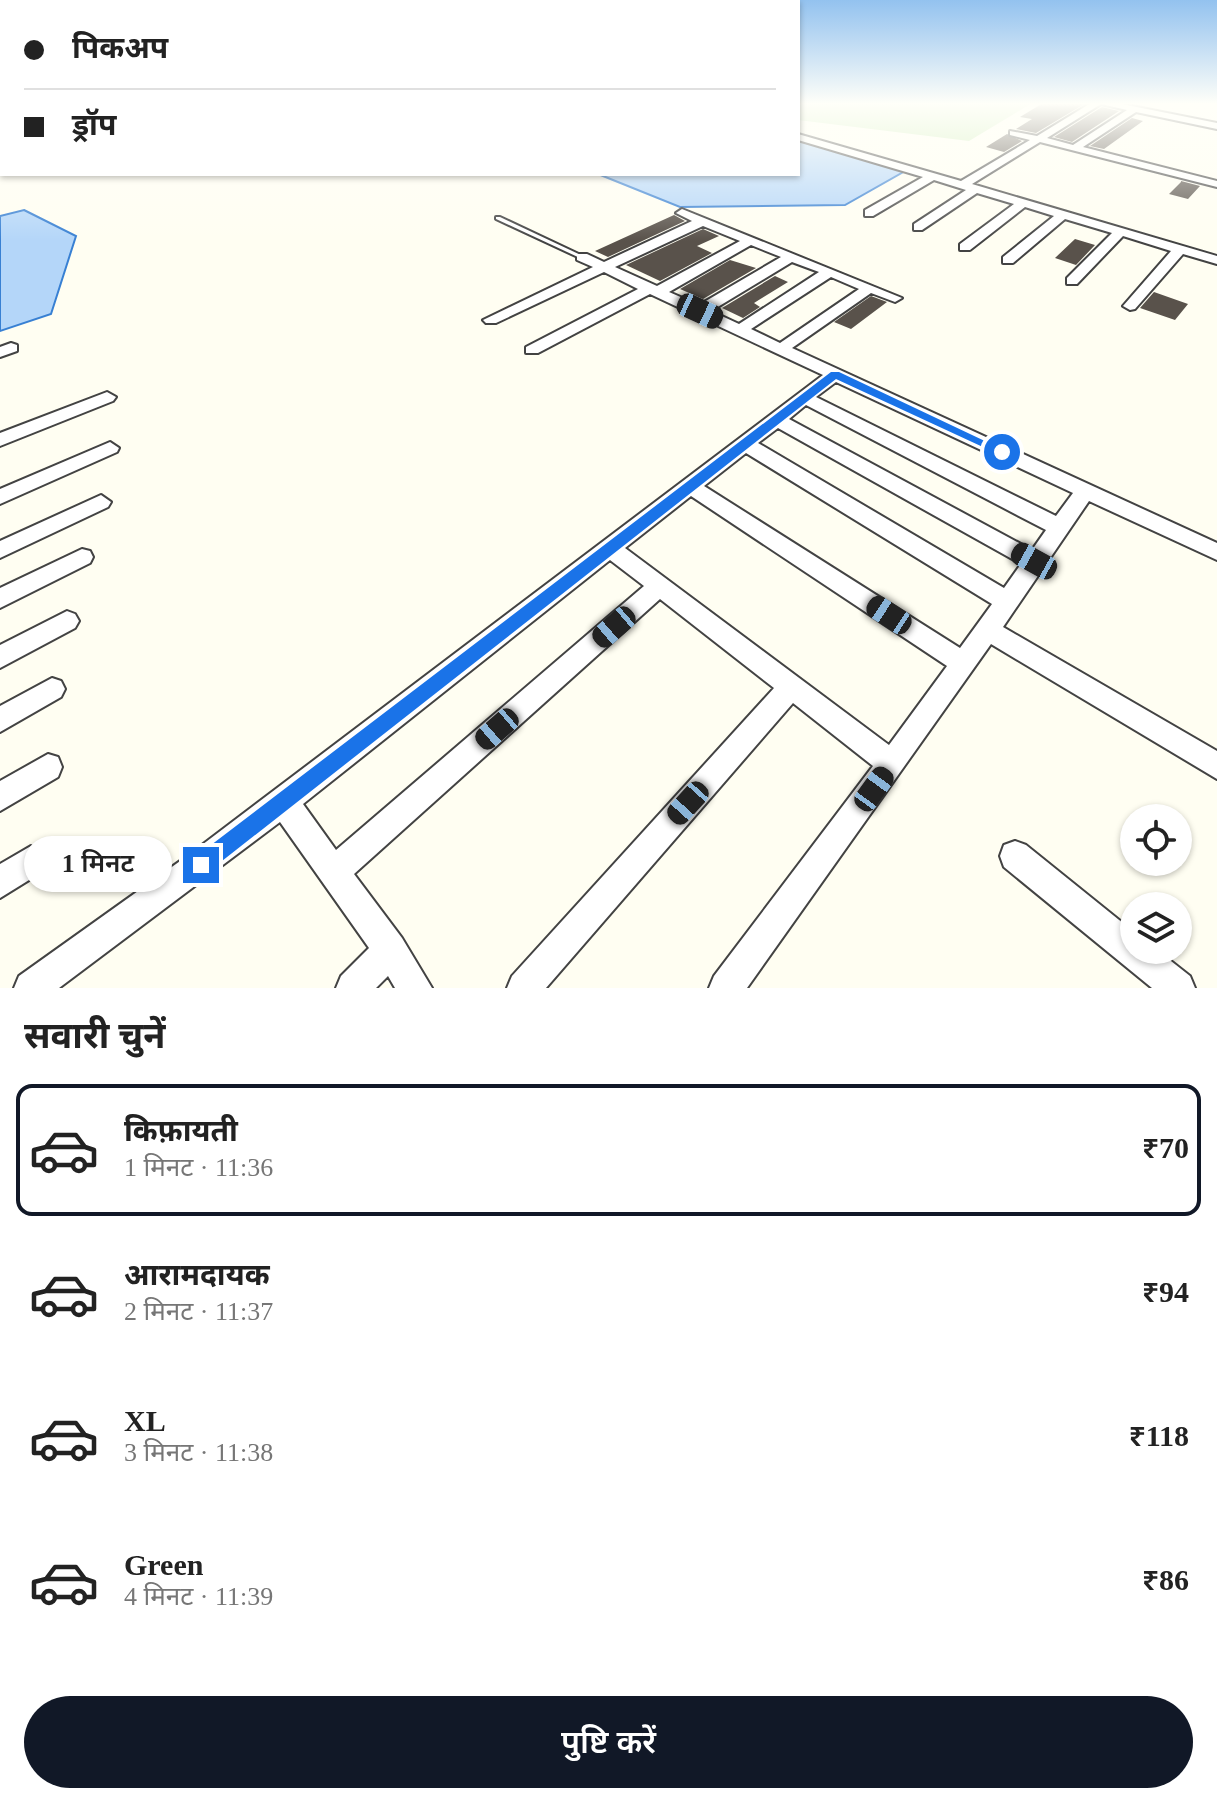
<!DOCTYPE html>
<html lang="hi">
<head>
<meta charset="utf-8">
<style>
  body { margin:0; font-family:"Times New Roman","Noto Sans Devanagari",serif; background:#f2f2f2; color:#222; height:100vh; display:flex; flex-direction:column; font-size:30px; white-space:nowrap }
  * { box-sizing:border-box; margin:0 }
  p { font-size:26px; color:#767676 }
  .icon { flex:none; width:44px; height:44px; fill:none; stroke:currentColor; stroke-width:2; stroke-linecap:round; stroke-linejoin:round }
  .map { position:relative; height:988px; overflow:hidden }
  .details { display:flex; flex-direction:column; background:#fff; flex:1 }
  .details>* { flex:none }
  .banner { position:absolute; left:0px; top:0px; width:800px; height:176px; box-shadow:0 2px 6px #0004; display:grid; align-content:center; height:176px; padding:0 24px; background:#fff }
  .tools { position:absolute; left:1120px; top:804px; display:grid; gap:16px }
  .tools a { display:grid; place-items:center; width:72px; height:72px; border-radius:50%; background:#fff; box-shadow:0 2px 6px #0004; font-size:40px }
  .end { position:absolute; width:36px; height:36px; margin:-18px; border:10px solid #1a73e8; background:#fff; box-shadow:0 0 0 4px #fff }
  .from { border-radius:50% }
  .bubble { position:absolute; height:56px; border-radius:28px; background:#fff; box-shadow:0 2px 6px #0004; font-size:26px; font-weight:600; line-height:56px; text-align:center }
  .car { position:absolute; width:24px; height:48px; margin:-24px -12px; border-radius:10px; box-shadow:0 0 6px 2px #0007; background:linear-gradient(#222 24%,#8ab4d8 0 40%,#222 0 76%,#8ab4d8 0 86%,#222 0) }
  .banner b { display:flex; align-items:center; gap:28px; height:76px; font-size:30px }
  .banner b+b { border-top:2px solid #e0e0e0 }
  .banner i { width:20px; height:20px; background:#222 }
  ul { padding:0; list-style:none }
  li { display:flex; align-items:center; gap:24px; height:132px; margin:0 16px 12px; padding:0 8px; border:4px solid transparent; border-radius:16px }
  li div { flex:1 }
  li b { display:block; font-size:30px }
  li em { font-style:normal; font-weight:600 }
  li.active { border-color:#111827 }
  li>.icon { width:72px; height:72px; stroke-width:1.5 }
  h2 { padding:0 24px; font-size:36px; line-height:96px }
  .button { display:flex; gap:16px; margin-top:auto; padding:16px 24px }
  .button a { flex:1; height:92px; border-radius:48px; background:#111827; color:#fff; font-size:32px; font-weight:600; line-height:92px; text-align:center }
  .map>svg:first-child { display:block }
</style>
</head>
<body>
<div class="map">
<svg width="1217" height="988" viewBox="0 0 1217 988">
  <rect width="100%" height="100%" fill="#fffef2"/>
  <path fill="#cdecb9" d="M803,103H1032L969,141L798,120V106Z"/>
  <path fill="#b4d6f9" stroke="#3880d3" stroke-width="2" d="M798,140L905,171L845,205L680,207L598,174H798Z
    M24,210L76,236L51,314L0,331V216Z"/>
  <path fill="#59524b" d="M1043,103H1086L1036,133L1016,129L1032,119L1020,117Z
    M1102,107L1119,111L1072,142L1054,137Z
    M1132,118L1143,121L1104,149L1090,146Z
    M1007,134L1022,141L1004,152L986,147Z
    M1181,182V181L1200,186L1188,199L1169,194Z
    M674,215L685,221L608,257L595,251Z
    M703,229L719,236L697,246L712,253L660,281L626,265Z
    M1075,239L1095,245L1076,265L1055,258Z
    M730,260L756,268L703,299L680,289Z
    M775,276L788,282L754,303L760,307L743,318L722,308Z
    M1154,292L1188,304L1175,320L1140,308Z
    M871,296L887,302L851,329L834,322Z"/>
  <g fill="none" stroke-linecap="round" stroke-linejoin="round">
    <g stroke="#434343" stroke-width="4">
      <path id="service" d="M496,217H500L585,257L580,258L496,219Z"/>
    </g>
    <g stroke="#434343" stroke-width="4">
      <path id="minor" d="M1091,103H1117L1217,123V129L1136,112L1083,147L1217,181V187L1040,142L972,184L1217,256V264L1183,254L1135,309L1130,310L1123,306L1171,251L1123,236L1077,284H1067V278L1112,233L1065,219L1013,263H1003V257L1054,216L1025,207L970,250H960V244L1014,204L977,193L922,230H914V224L966,190L934,180L873,216H865V210L923,177L798,140V134L961,181L1030,140L1010,135V131L1037,136ZM1101,104L1127,110L1073,145L1047,138Z
        M682,209L902,298L895,302L871,293L792,348L1217,543V560L1089,501L1003,627L1217,751V779L991,644L747,988H709L714,976L873,766L793,703L546,988H507L512,976L774,688L660,599L354,874L402,938L432,988H395L388,976L376,988H336L341,976L369,948L280,822L59,988H14L19,976L190,854L823,375L650,294L538,353H526V347L638,289L604,272L496,323H486L483,320L593,267L577,260V254H587L604,262L692,221L676,213ZM703,226L740,241L657,286L615,267ZM751,245L781,257L699,305L669,292ZM792,262L819,272L739,324L711,311ZM831,277L859,289L780,343L751,329ZM836,382L1073,493L1056,516L816,397ZM806,405L1046,530L1032,550L789,419ZM778,428L1021,564L1004,588L758,443ZM746,453L992,604L960,648L704,486ZM691,496L947,666L889,745L625,548ZM610,560L644,586L336,850L303,804Z
        M11,343L17,345V351L0,357V347Z
        M107,392L116,397L113,401L0,446V433Z
        M110,442L119,448L117,452L0,504V489Z
        M101,495L111,502L108,507L0,558V541Z
        M82,549L90,551L93,557L90,563L0,608V588Z
        M67,611L75,614L79,621L75,628L0,668V645Z
        M52,678L61,681L65,689L61,697L0,732V706Z
        M48,754L58,757L62,767L58,777L0,811V781Z
        M1015,841L1026,845L1134,932V950H1157L1190,976L1195,988H1152L1004,867L1000,856L1004,845Z
        M31,846L42,850L46,861L42,872L0,898V864Z"/>
    </g>
    <use href="#service" fill="#fff" fill-rule="evenodd"/>
    <use href="#minor" fill="#fff" fill-rule="evenodd"/>
  </g>
  <linearGradient id="sky" x2="0" y2="1"><stop stop-color="#93c2ef"/><stop offset="0.43" stop-color="#fffff9"/><stop offset="1" stop-color="#fffff9" stop-opacity="0"/></linearGradient>
  <rect width="1217" height="241" fill="url(#sky)"/>
  <path fill="#1a73e8" d="M831,372H839L1008,452L998,454L836,379L208,872L201,875L194,872L191,865L194,858Z"/>
</svg>
<div class="tools">
<a><svg class="icon" aria-label="locate" viewBox="0 0 24 24"><circle cx="12" cy="12" r="6"/><path d="M12 2v4M12 18v4M2 12h4M18 12h4"/></svg></a>
<a><svg class="icon" aria-label="layers" viewBox="0 0 24 24"><path d="M12 4l9 5-9 5-9-5zM3 14l9 5 9-5"/></svg></a>
</div>
<i class="end from" style="left:1002px;top:452px"></i>
<i class="end" style="left:201px;top:865px"></i>
<div class="bubble" style="left:24px;top:836px;width:148px">1 मिनट</div>
<i class="car" style="left:700px;top:311px;rotate:115deg"></i>
<i class="car" style="left:1034px;top:561px;rotate:299deg"></i>
<i class="car" style="left:889px;top:615px;rotate:303deg"></i>
<i class="car" style="left:614px;top:627px;rotate:229deg"></i>
<i class="car" style="left:497px;top:729px;rotate:229deg"></i>
<i class="car" style="left:874px;top:789px;rotate:36deg"></i>
<i class="car" style="left:688px;top:803px;rotate:222deg"></i>
<div class="banner">
<b><i class="from"></i>पिकअप</b>
<b><i></i>ड्रॉप</b>
</div>
</div>
<section class="details">
<h2>सवारी चुनें</h2>
<ul>
<li class="active"><svg class="icon" aria-label="car" viewBox="0 0 24 24"><path d="M5 17H2v-5l4-1 3-4h7l3 4 3 1v5h-3M9 17h6M6 11h13"/><circle cx="7" cy="17" r="2"/><circle cx="17" cy="17" r="2"/></svg><div><b>किफ़ायती</b><p>1 मिनट · 11:36</p></div><em>₹70</em></li>
<li><svg class="icon" aria-label="car" viewBox="0 0 24 24"><path d="M5 17H2v-5l4-1 3-4h7l3 4 3 1v5h-3M9 17h6M6 11h13"/><circle cx="7" cy="17" r="2"/><circle cx="17" cy="17" r="2"/></svg><div><b>आरामदायक</b><p>2 मिनट · 11:37</p></div><em>₹94</em></li>
<li><svg class="icon" aria-label="car" viewBox="0 0 24 24"><path d="M5 17H2v-5l4-1 3-4h7l3 4 3 1v5h-3M9 17h6M6 11h13"/><circle cx="7" cy="17" r="2"/><circle cx="17" cy="17" r="2"/></svg><div><b>XL</b><p>3 मिनट · 11:38</p></div><em>₹118</em></li>
<li><svg class="icon" aria-label="car" viewBox="0 0 24 24"><path d="M5 17H2v-5l4-1 3-4h7l3 4 3 1v5h-3M9 17h6M6 11h13"/><circle cx="7" cy="17" r="2"/><circle cx="17" cy="17" r="2"/></svg><div><b>Green</b><p>4 मिनट · 11:39</p></div><em>₹86</em></li>
</ul>
<div class="button"><a>पुष्टि करें</a></div>
</section>
</body>
</html>
